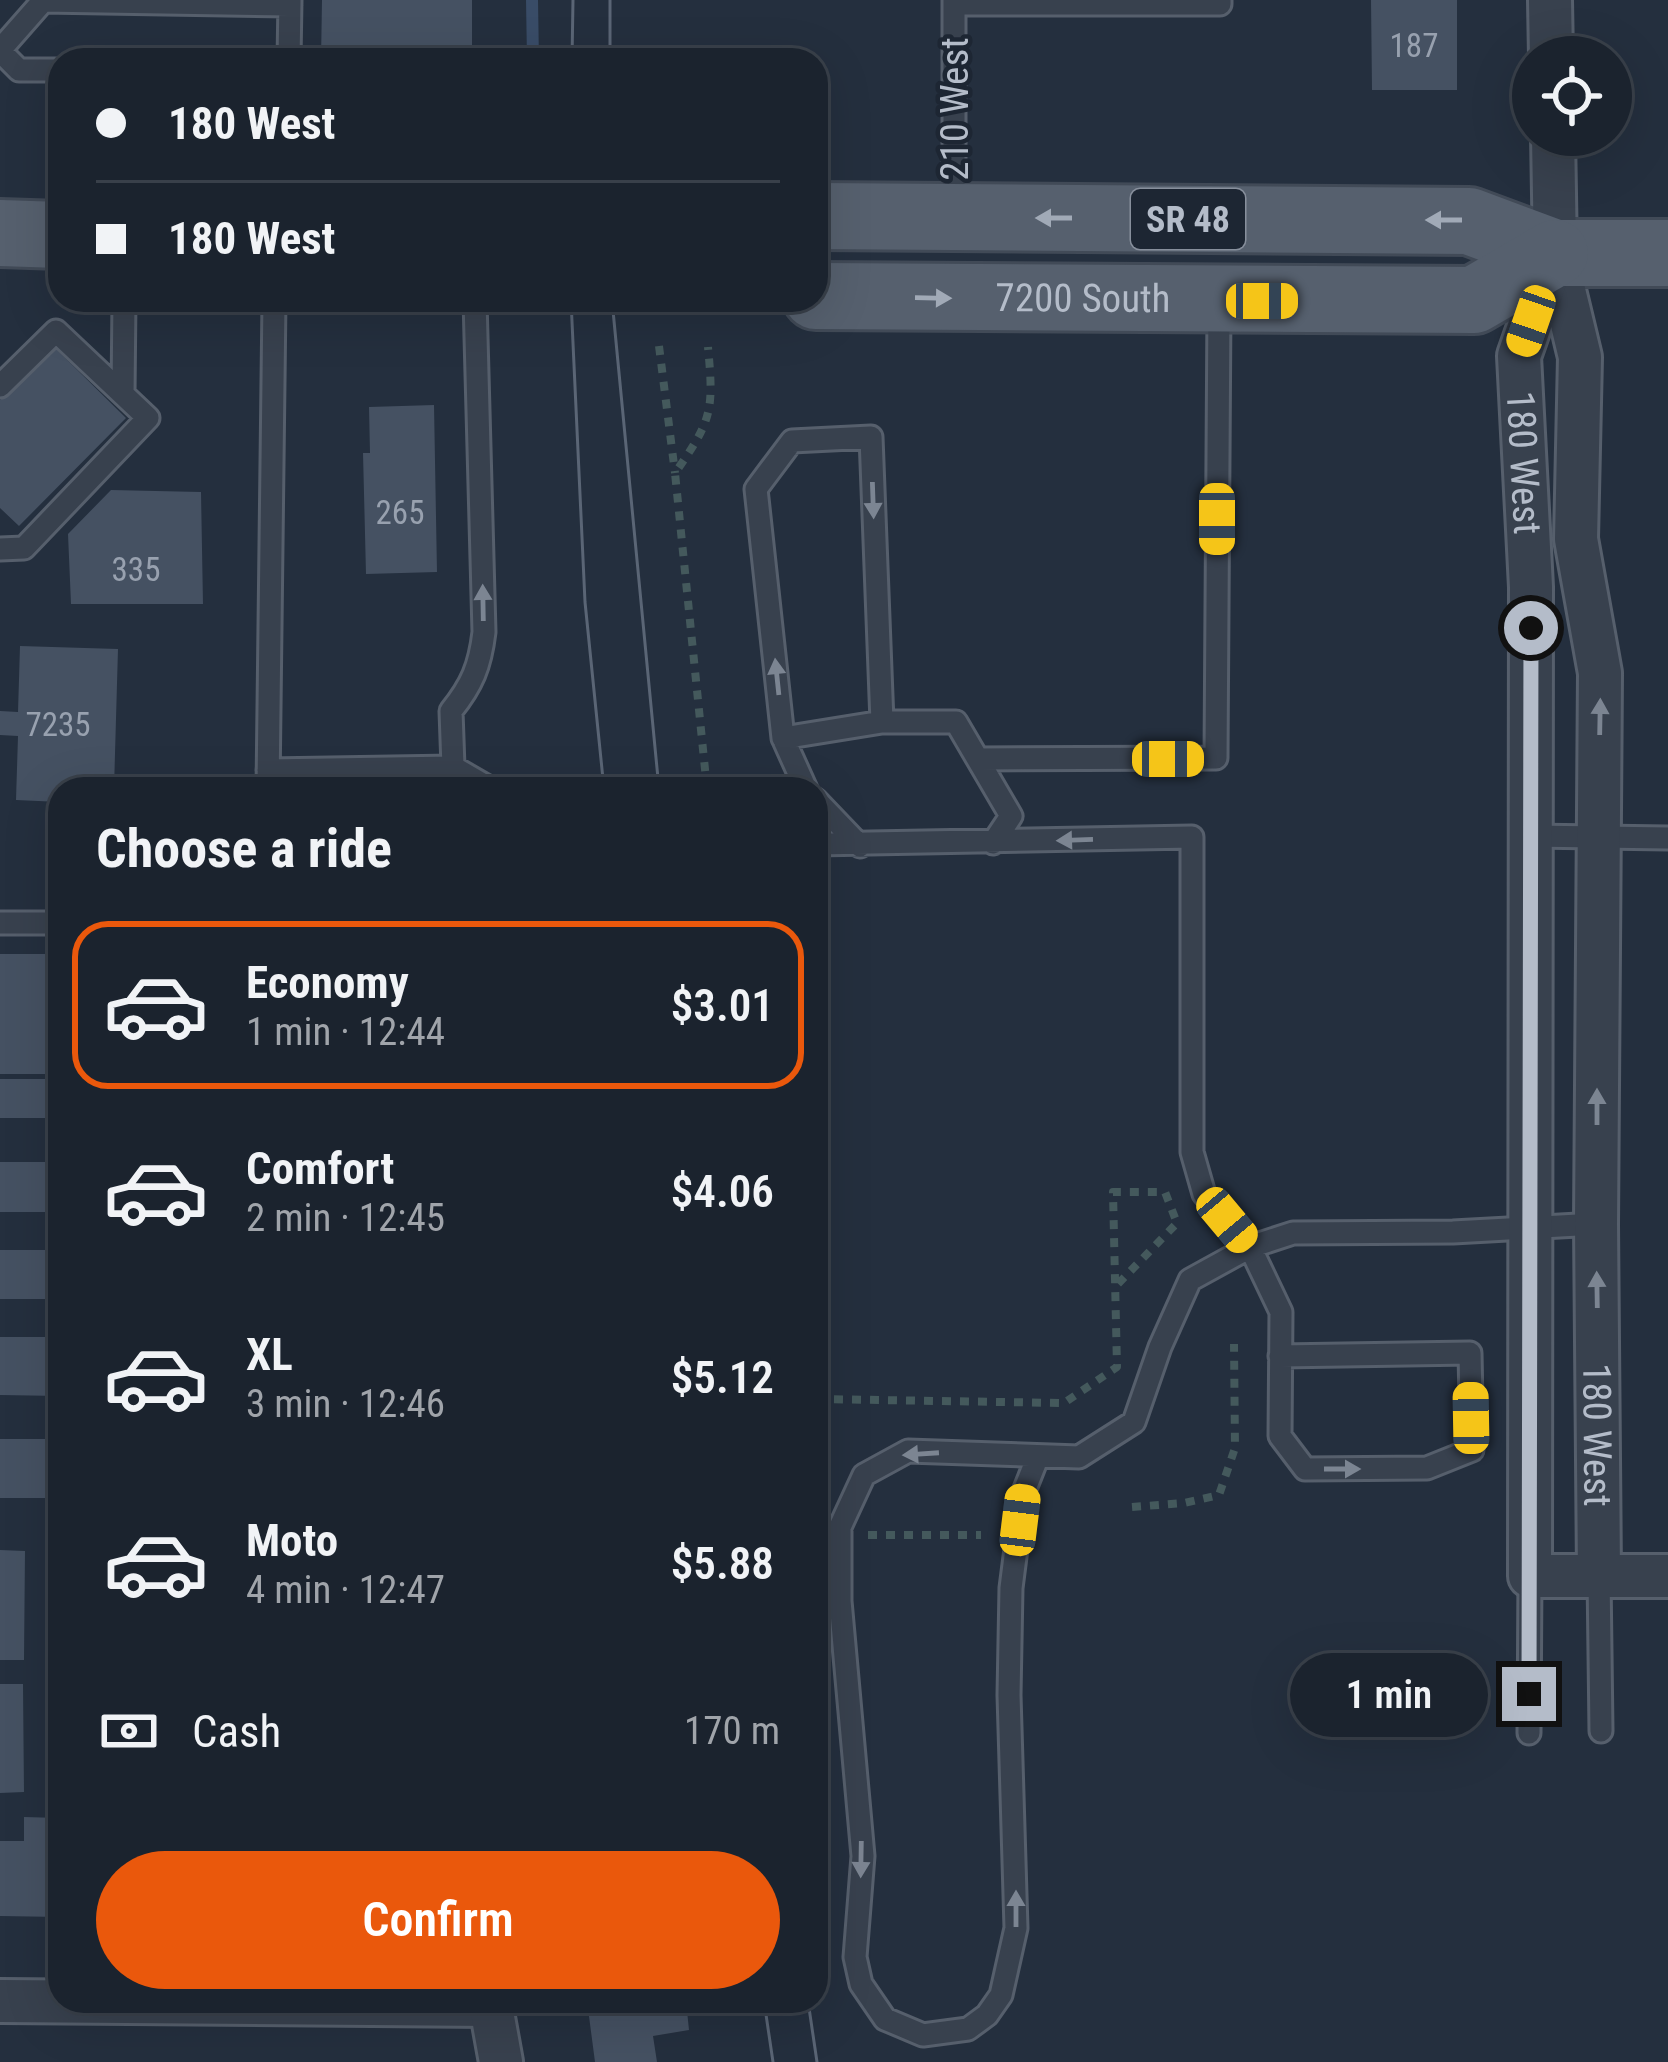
<!DOCTYPE html>
<html lang="en">
<head>
<meta charset="utf-8">
<style>
  body { margin:0; font-family:"Roboto Condensed",sans-serif; background:#282f3a; color:#f1f3f6; height:100vh; display:flex; flex-direction:column; font-size:45px; white-space:nowrap }
  * { box-sizing:border-box; margin:0 }
  p { font-size:39px; color:#a0a4aa }
  .icon { flex:none; width:66px; height:66px; fill:none; stroke:currentColor; stroke-width:2; stroke-linecap:round; stroke-linejoin:round }
  .map { position:relative; flex:1; overflow:hidden }
  .sheet { position:absolute; left:48px; top:777px; width:780px; height:1236px; display:flex; flex-direction:column; background:#1b232e; border-radius:36px; box-shadow:0 12px 48px #0002,0 0 0 3px #39404a }
  .sheet>* { flex:none }
  .guide { position:absolute; left:48px; top:48px; width:780px; height:264px; border-radius:36px; box-shadow:0 12px 48px #0002,0 0 0 3px #39404a; display:grid; align-content:center; height:264px; padding:0 48px; background:#1b232e }
  .tools { position:absolute; left:1512px; top:36px; display:grid; gap:24px }
  .tools a { display:grid; place-items:center; width:120px; height:120px; border-radius:50%; background:#1b232e; box-shadow:0 12px 48px #0002,0 0 0 3px #39404a; font-size:60px }
  .end { position:absolute; width:54px; height:54px; margin:-27px; border:15px solid #b4bcc9; background:#111; box-shadow:0 0 0 6px #111 }
  .from { border-radius:50% }
  .bubble { position:absolute; height:84px; border-radius:42px; background:#1b232e; box-shadow:0 12px 48px #0002,0 0 0 3px #39404a; font-size:39px; font-weight:600; line-height:84px; text-align:center }
  .car { position:absolute; width:36px; height:72px; margin:-36px -18px; border-radius:15px; box-shadow:0 0 9px 3px #0007; background:linear-gradient(#f5c518 24%,#345 0 40%,#f5c518 0 76%,#345 0 86%,#f5c518 0) }
  .guide b { display:flex; align-items:center; gap:42px; height:114px; font-size:45px }
  .guide b+b { border-top:3px solid #39404a }
  .guide i { width:30px; height:30px; background:#f1f3f6 }
  ul { padding:0; list-style:none }
  li { display:flex; align-items:center; gap:36px; height:168px; margin:0 24px 18px; padding:0 24px; border:6px solid transparent; border-radius:36px }
  li div { flex:1 }
  li b { display:block; font-size:45px }
  li em { font-style:normal; font-weight:600 }
  li.current { border-color:#ea580c }
  li>.icon { width:108px; height:108px; stroke-width:1.5 }
  h2 { padding:0 48px; font-size:54px; line-height:144px }
  .pay { display:flex; align-items:center; gap:30px; height:132px; padding:0 48px; font-size:45px }
  .pay p { margin-inline-start:auto }
  .button { display:flex; gap:24px; margin-top:auto; padding:24px 48px }
  .button a { flex:1; height:138px; border-radius:72px; background:#ea580c; color:#fff; font-size:48px; font-weight:600; line-height:138px; text-align:center }
  .map>svg:first-child { display:block }
</style>
</head>
<body>
<div class="map">
<svg width="1668" height="2062" viewBox="0 0 1668 2062">
  <rect width="100%" height="100%" fill="#242f3e"/>
  <g fill="none" stroke-linecap="round" stroke-linejoin="round">
    <path stroke="#394c67" stroke-width="12" d="M532,0L533,60"/>
  </g>
  <path fill="#455162" d="M322,0H472V60H321Z
    M1371,0H1457V90H1372Z
    M53,346L126,418L19,526L0,508V400Z
    M434,405L437,572L366,574L363,453H370L369,407Z
    M111,490L201,492L203,604H71L68,534Z
    M20,646L118,649L114,789H60V802L16,800L18,736L0,735V711L18,712Z
    M0,954H60V1074H0Z
    M0,1079H60V1118H0Z
    M0,1162H60V1212H0Z
    M0,1250H60V1299H0Z
    M0,1337H60V1396L0,1395Z
    M0,1439H60V1498H0Z
    M0,1550L25,1551L24,1660H0Z
    M0,1684H23L24,1792L0,1793Z
    M24,1817L60,1818V1917L0,1916V1841H24Z
    M587,2001H686L689,2030L653,2036L657,2062H595Z"/>
  <g fill="none" stroke-linecap="round" stroke-linejoin="round">
    <g stroke="#565f6c" stroke-width="27">
      <path id="lane" d="M954,4H1220V0
        M0,50L43,1L290,5
        M0,51L19,70H60
        M289,60L290,0
        M954,210V0
        M475,300L484,632C480,666 472,685 451,711L453,767L491,789
        M0,386L56,331L148,418L24,548L0,549
        M123,394L124,300
        M783,738L882,722
        M978,759L1216,758L1219,307
        M268,770L453,767
        M268,789L274,300
        M806,789L783,738L756,489L792,441L871,437L882,722H956L1011,816L993,843
        M816,800L860,846
        M1530,836L1668,838
        M816,844L1192,837V1152L1204,1194L1250,1247L1281,1312L1280,1436L1305,1469L1427,1468L1472,1450L1470,1353L1280,1356
        M0,923H60
        M1038,1456L1023,1494L1011,1588L1009,1695L1016,1928L1001,1995L987,2015L968,2029L923,2035L885,2019L861,1984L855,1957L863,1856L840,1601V1527L864,1475L908,1451L1079,1457L1134,1422L1160,1347L1190,1280L1250,1247L1293,1233L1453,1232L1596,1224
        M1599,1575L1601,1731
        M1529,1733L1530,1576"/>
    </g>
    <g stroke="#565f6c" stroke-width="48">
      <g id="street">
        <path d="M1550,0L1551,57"/>
        <path id="s1" d="M1553,135L1555,253L1580,357L1576,539L1600,673L1596,1224L1599,1575"/>
        <path id="s2" d="M1555,253L1519,356L1531,587L1530,1576H1668"/>
        <path d="M0,2001L490,2005"/>
        <path d="M490,2001L501,2062"/>
      </g>
    </g>
    <g stroke="#414a57" stroke-width="72">
      <g id="primary">
        <path d="M816,216L1469,221L1555,253H1668"/>
        <path d="M0,233L60,235"/>
        <path id="s3" d="M816,296L1474,300L1555,253"/>
      </g>
    </g>
    <path stroke="#44595c" stroke-width="8" stroke-dasharray="9 9" stroke-linecap="butt" d="M659,346L675,473
      M707,789L675,473C712,420 714,411 708,347
      M816,1399L1064,1403L1117,1367L1113,1192H1165L1177,1223L1115,1287
      M1132,1507L1184,1503L1219,1495L1235,1448L1234,1344
      M868,1535H981
      M816,1810L823,1866"/>
    <use href="#lane" stroke="#38414e" stroke-width="21"/>
    <use href="#street" stroke="#38414e" stroke-width="42"/>
    <use href="#primary" stroke="#56606e" stroke-width="66"/>
    <path stroke="#5a6575" stroke-width="3" d="M572,60L573,0
      M610,60V0
      M571,300L585,602L604,789
      M612,300L659,789
      M764,2001L773,2062
      M808,2001L817,2062"/>
  </g>
  <defs><path id="oneway-solid" d="M-6-.8H1V-3.2L6.5 0L1 3.2V.8H-6Z" transform="scale(3)"/></defs>
  <g fill="#a1aab7">
    <use href="#oneway-solid" transform="translate(1054 218) rotate(-180)"/>
    <use href="#oneway-solid" transform="translate(1444 220) rotate(-180)"/>
    <use href="#oneway-solid" transform="translate(933 298) rotate(1)"/>
  </g>
  <g fill="#7c8592">
    <use href="#oneway-solid" transform="translate(873 500) rotate(88)"/>
    <use href="#oneway-solid" transform="translate(483 603) rotate(-91)"/>
    <use href="#oneway-solid" transform="translate(777 677) rotate(-96)"/>
    <use href="#oneway-solid" transform="translate(1600 717) rotate(-89)"/>
    <use href="#oneway-solid" transform="translate(1075 840) rotate(178)"/>
    <use href="#oneway-solid" transform="translate(1597 1107) rotate(-90)"/>
    <use href="#oneway-solid" transform="translate(1597 1290) rotate(-91)"/>
    <use href="#oneway-solid" transform="translate(921 1454) rotate(176)"/>
    <use href="#oneway-solid" transform="translate(1342 1469)"/>
    <use href="#oneway-solid" transform="translate(861 1859) rotate(91)"/>
    <use href="#oneway-solid" transform="translate(1016 1909) rotate(-90)"/>
  </g>
  <g fill="none" stroke-linecap="round" stroke-linejoin="round">
    <path stroke="#b4bcc9" stroke-width="15" d="M1529,1694L1531,628"/>
  </g>
  <g text-anchor="middle" stroke-width="9" stroke-linejoin="round" paint-order="stroke">
    <g font-size="33" fill="#98a1af">
      <text x="1414" y="57">187</text>
      <text x="400" y="524">265</text>
      <text x="136" y="581">335</text>
      <text x="58" y="736">7235</text>
    </g>
    <rect fill="#1d2633" stroke="#878f9c" stroke-width="3" x="1131" y="189" width="114" height="60" rx="9"/>
    <g font-size="36" font-weight="bold" fill="#b4bcc9">
      <text x="1188" y="232">SR 48</text>
    </g>
    <g font-size="39" fill="#b4bcc9" stroke="#1d2633">
      <text transform="translate(954 109) rotate(-90)" y="14">210 West</text>
      <text dy="14" stroke="none"><textPath href="#s3" startOffset="267">7200 South</textPath></text>
      <text dy="14" stroke="none"><textPath href="#s2" startOffset="216">180 West</textPath></text>
      <text dy="14" stroke="none"><textPath href="#s1" startOffset="1305">180 West</textPath></text>
    </g>
  </g>
</svg>
<div class="tools">
<a><svg class="icon" aria-label="locate" viewBox="0 0 24 24"><circle cx="12" cy="12" r="6"/><path d="M12 2v4M12 18v4M2 12h4M18 12h4"/></svg></a>
</div>
<i class="end from" style="left:1531px;top:628px"></i>
<i class="end" style="left:1529px;top:1694px"></i>
<div class="bubble" style="left:1290px;top:1653px;width:198px">1 min</div>
<i class="car" style="left:1262px;top:301px;rotate:90deg"></i>
<i class="car" style="left:1531px;top:321px;rotate:199deg"></i>
<i class="car" style="left:1217px;top:519px;rotate:180deg"></i>
<i class="car" style="left:1168px;top:759px;rotate:90deg"></i>
<i class="car" style="left:1227px;top:1220px;rotate:140deg"></i>
<i class="car" style="left:1471px;top:1418px;rotate:359deg"></i>
<i class="car" style="left:1020px;top:1520px;rotate:7deg"></i>
<div class="guide">
<b><i class="from"></i>180 West</b>
<b><i></i>180 West</b>
</div>
<section class="sheet">
<h2>Choose a ride</h2>
<ul>
<li class="current"><svg class="icon" aria-label="car" viewBox="0 0 24 24"><path d="M5 17H2v-5l4-1 3-4h7l3 4 3 1v5h-3M9 17h6M6 11h13"/><circle cx="7" cy="17" r="2"/><circle cx="17" cy="17" r="2"/></svg><div><b>Economy</b><p>1 min · 12:44</p></div><em>$3.01</em></li>
<li><svg class="icon" aria-label="car" viewBox="0 0 24 24"><path d="M5 17H2v-5l4-1 3-4h7l3 4 3 1v5h-3M9 17h6M6 11h13"/><circle cx="7" cy="17" r="2"/><circle cx="17" cy="17" r="2"/></svg><div><b>Comfort</b><p>2 min · 12:45</p></div><em>$4.06</em></li>
<li><svg class="icon" aria-label="car" viewBox="0 0 24 24"><path d="M5 17H2v-5l4-1 3-4h7l3 4 3 1v5h-3M9 17h6M6 11h13"/><circle cx="7" cy="17" r="2"/><circle cx="17" cy="17" r="2"/></svg><div><b>XL</b><p>3 min · 12:46</p></div><em>$5.12</em></li>
<li><svg class="icon" aria-label="car" viewBox="0 0 24 24"><path d="M5 17H2v-5l4-1 3-4h7l3 4 3 1v5h-3M9 17h6M6 11h13"/><circle cx="7" cy="17" r="2"/><circle cx="17" cy="17" r="2"/></svg><div><b>Moto</b><p>4 min · 12:47</p></div><em>$5.88</em></li>
</ul>
<div class="pay"><svg class="icon" aria-label="cash" viewBox="0 0 24 24"><path d="M3 7h18v10H3z"/><circle cx="12" cy="12" r="2"/></svg>Cash<p>170 m</p></div>
<div class="button"><a>Confirm</a></div>
</section>
</div>
</body>
</html>
